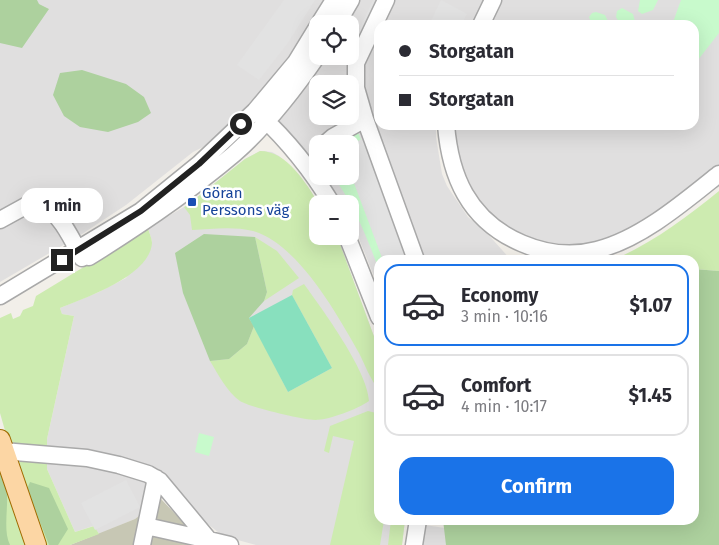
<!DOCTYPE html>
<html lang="en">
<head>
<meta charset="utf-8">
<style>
  body { margin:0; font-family:"Fira Sans",sans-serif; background:#f2f2f3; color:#2b2b33; height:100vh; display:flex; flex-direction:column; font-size:19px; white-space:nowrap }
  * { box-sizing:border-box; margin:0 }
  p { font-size:16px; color:#7c7c81 }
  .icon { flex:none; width:28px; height:28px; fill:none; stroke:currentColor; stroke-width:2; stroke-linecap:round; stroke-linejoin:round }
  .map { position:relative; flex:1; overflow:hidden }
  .side { position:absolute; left:374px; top:255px; width:325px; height:270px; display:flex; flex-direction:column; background:#fff; border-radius:15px; box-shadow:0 5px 20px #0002 }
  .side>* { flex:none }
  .guide { position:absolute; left:374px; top:20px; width:325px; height:110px; border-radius:15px; box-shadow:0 5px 20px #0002; display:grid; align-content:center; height:110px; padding:0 25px; background:#fff }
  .fabs { position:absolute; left:309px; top:15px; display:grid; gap:10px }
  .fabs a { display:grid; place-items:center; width:50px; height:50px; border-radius:10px; background:#fff; box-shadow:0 5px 20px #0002; font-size:25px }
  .end { position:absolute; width:22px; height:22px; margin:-11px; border:6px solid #222; background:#fff; box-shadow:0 0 0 2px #fff }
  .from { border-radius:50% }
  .bubble { position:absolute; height:35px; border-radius:15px; background:#fff; box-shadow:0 5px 20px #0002; font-size:16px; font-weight:700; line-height:35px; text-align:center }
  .guide b { display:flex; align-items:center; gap:18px; height:48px; font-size:19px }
  .guide b+b { border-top:1px solid #e1e1e2 }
  .guide i { width:12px; height:12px; background:#2b2b33 }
  ul { padding:9px 0 0; list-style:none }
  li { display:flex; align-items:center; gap:15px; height:82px; margin:0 10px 8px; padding:0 15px; border:2px solid #e1e1e2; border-radius:15px }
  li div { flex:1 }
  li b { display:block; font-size:19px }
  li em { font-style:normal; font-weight:700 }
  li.active { border-color:#1a73e8 }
  li>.icon { width:45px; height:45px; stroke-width:1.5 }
  .button { display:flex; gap:10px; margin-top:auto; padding:10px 25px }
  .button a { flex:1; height:58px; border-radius:15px; background:#1a73e8; color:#fff; font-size:20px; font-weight:700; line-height:58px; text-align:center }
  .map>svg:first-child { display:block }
</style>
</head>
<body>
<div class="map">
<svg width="719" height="545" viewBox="0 0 719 545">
  <rect width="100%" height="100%" fill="#f2efe9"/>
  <path fill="#e0dfdf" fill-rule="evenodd" d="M0,0H327L296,49L266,90L230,125L207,145L193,152L126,205L82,234L0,282Z
    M357,0H484L472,25H379V125H436V137L442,174L447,186L468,217L486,232L511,260H379V289L350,216V204H342L323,176H350V144H318L317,169L276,119L323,56H350V24H343ZM318,84H350V116H318Z
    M501,0H719V166L649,219L595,245H538L500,226L467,191L451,125H694V25H489Z
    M260,151L272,152L279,156L291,167L308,187L319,204H318V236H337L379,350V520H405L402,545H256L223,536L195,514L176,492L161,499L135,519L99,534L93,526L75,532L47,469V439L74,316L62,314L60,308L99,292L126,278L152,241L148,228L189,204L190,205L196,202L195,199L245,159Z
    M425,525L491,535L489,545H422Z"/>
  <path fill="#c7c7b4" d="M161,499L205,545H70L135,519Z"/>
  <path fill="#cdebb0" d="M260,151C287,151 306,183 319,204H318V236H337L379,350V390C370,379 365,365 359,353C337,314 298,244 253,231C233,226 212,229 192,230L190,215L184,207L196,201L195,199L245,159Z
    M719,191V271L694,269V260H613C652,243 686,218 719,191Z
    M148,228C149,233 152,238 152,243C150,276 85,298 60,308L62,314L74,316L47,439V469L75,532L94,526L99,534L70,545H46L18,476L0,413V318L11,313L13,319L20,316L23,310L33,306L36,296Z
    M255,237L277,251L299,278L264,301L267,292Z
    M304,284C322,309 368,371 369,401C358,409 329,420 315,420C303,420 249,407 240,401C227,392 218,374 210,361L229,359L247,344L254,326L288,392L332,368L292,295L293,290Z
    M368,411L376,413L379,424V520H384L380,545H330L354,441L333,436L329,453L324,451L330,426Z
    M0,463L26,545H0Z
    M391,520H405L402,545H388Z"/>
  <path fill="#add19e" d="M0,0H37L39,4L49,9L22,48L0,43Z
    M82,70L126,84L144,97L151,113L138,122L108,132L80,127L64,116L53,95L60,73Z
    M204,234L255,237L267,292L264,301L249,318L254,326L247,344L229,359L210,361L183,293L175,253Z
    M694,269L719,271V545H446L443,520H694Z
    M0,472C15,490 0,525 10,545H0Z
    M30,482L49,488L68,529L58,545H49L27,489Z"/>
  <path fill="#c8facc" d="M640,0H658L653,10L642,14L638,11Z
    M681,0H719V33L694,65V25H672Z
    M622,8L633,14L636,25L620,24L616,17L617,11Z
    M596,12L605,15L610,25H592L589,17L592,13Z
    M358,132L361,140L350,144H334Z
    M350,172L383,260H379V270C367,237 354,205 333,176H350Z
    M199,433L214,437L209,456L195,452Z"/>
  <path fill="#88e0be" d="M292,295L332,368L288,392L249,318Z"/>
  <path fill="#e2e2e2" d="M284,0H315L287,44L259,80L237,65Z
    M373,0H389L367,47L354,41Z
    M441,0L467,14L461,25H429Z
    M368,137L411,258L405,260H383L350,172V144Z
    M126,480L140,507L95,530L81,503Z"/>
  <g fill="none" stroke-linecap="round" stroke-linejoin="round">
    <g stroke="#a9a9a9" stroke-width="19">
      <path id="minor" d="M386,0L356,63V88L365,119L416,260
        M319,24L334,0
        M337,24L351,0
        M481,25L493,0
        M259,114C287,140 312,171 332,204
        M446,125C448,149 453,173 465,194C490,238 548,263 597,250C641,239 684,202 719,174
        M325,144L333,137L365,119
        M0,220L31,203L40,201C60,214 71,237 82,258
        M347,236L379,317
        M89,257C139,226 189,192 234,154C266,126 294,90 318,55
        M0,296L141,211L199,164L255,111L296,62L318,26
        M3,451L87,458L119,465L148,474L160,481L209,540L230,545
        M146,526L209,540
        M142,545L156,478
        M414,545L418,520"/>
    </g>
    <g stroke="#a06b00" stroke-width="22">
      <path id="major" d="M0,440L36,545"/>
    </g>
    <use href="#minor" stroke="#fff" stroke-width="16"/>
    <use href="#major" stroke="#fcd6a4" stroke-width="20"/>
  </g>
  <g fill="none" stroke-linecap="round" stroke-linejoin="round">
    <path stroke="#222" stroke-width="6" d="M62,260L141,211L199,164L241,124"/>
  </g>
  <rect fill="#1a4fb4" stroke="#fff" stroke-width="2" x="187" y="197" width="10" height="10" rx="2.5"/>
  <g text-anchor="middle" stroke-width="5" stroke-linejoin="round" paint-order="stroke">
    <g font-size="15" fill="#164399" stroke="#fff" text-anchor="start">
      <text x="202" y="198">Göran<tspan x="202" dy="17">Perssons väg</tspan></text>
    </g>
  </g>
</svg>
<div class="fabs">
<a><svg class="icon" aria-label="locate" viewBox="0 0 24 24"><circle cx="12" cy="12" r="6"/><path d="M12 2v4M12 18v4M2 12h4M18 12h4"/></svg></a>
<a><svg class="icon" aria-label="layers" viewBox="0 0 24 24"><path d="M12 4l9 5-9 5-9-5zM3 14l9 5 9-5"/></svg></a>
<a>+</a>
<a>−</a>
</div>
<i class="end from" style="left:241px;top:124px"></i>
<i class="end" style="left:62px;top:260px"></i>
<div class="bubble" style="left:21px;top:188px;width:82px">1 min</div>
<div class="guide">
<b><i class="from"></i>Storgatan</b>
<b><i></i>Storgatan</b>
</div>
<section class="side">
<ul>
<li class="active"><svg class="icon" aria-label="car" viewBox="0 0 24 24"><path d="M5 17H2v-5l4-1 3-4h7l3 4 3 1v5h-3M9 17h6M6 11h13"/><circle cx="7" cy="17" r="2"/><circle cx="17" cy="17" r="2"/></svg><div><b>Economy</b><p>3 min · 10:16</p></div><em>$1.07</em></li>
<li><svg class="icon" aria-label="car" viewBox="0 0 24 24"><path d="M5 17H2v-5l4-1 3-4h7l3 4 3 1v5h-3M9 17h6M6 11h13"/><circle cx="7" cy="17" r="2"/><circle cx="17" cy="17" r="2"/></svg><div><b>Comfort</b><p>4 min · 10:17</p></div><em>$1.45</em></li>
</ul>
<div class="button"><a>Confirm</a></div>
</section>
</div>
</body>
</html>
